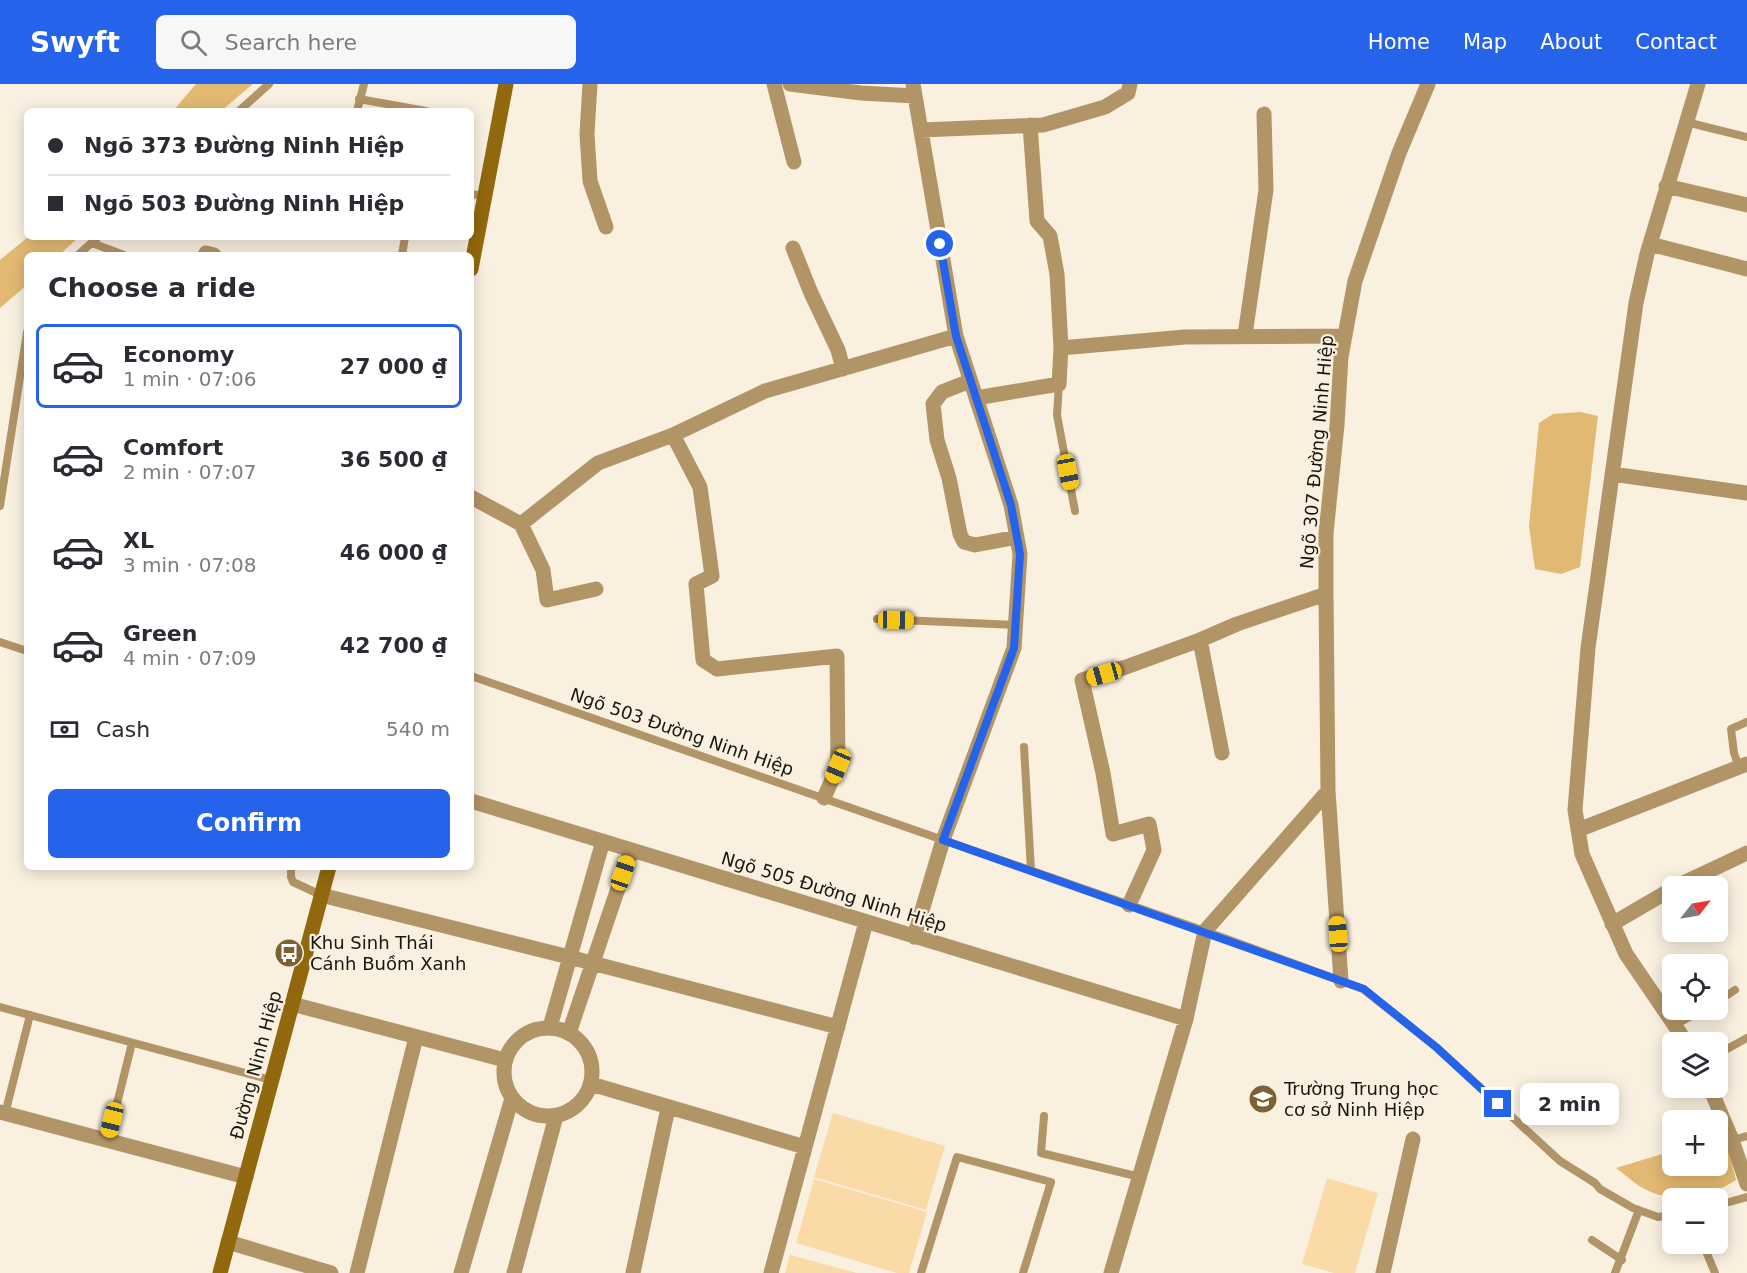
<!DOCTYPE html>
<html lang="en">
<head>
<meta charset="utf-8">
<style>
  body { margin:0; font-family:"DejaVu Sans",sans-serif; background:#f7f7f7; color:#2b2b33; height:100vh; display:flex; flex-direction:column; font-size:22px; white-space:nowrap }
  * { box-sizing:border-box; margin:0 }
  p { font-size:20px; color:#7c7c81 }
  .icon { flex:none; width:33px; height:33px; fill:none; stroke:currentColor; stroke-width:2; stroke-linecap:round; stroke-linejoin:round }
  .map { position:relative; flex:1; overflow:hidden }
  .sheet { position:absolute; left:24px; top:168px; width:450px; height:618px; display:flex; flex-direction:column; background:#fff; border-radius:9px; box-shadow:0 3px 15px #0003 }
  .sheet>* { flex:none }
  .hud { position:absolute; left:24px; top:24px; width:450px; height:132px; border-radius:9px; box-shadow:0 3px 15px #0003; display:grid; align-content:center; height:132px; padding:0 24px; background:#fff }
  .needle { width:39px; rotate:59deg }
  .controls { position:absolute; left:1662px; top:792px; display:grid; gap:12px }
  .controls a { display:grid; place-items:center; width:66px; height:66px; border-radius:9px; background:#fff; box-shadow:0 3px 15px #0003; font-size:30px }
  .end { position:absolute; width:27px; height:27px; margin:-14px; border:8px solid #2563eb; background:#fff; box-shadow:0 0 0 3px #fff }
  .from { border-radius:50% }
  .bubble { position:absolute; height:42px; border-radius:9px; background:#fff; box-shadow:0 3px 15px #0003; font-size:20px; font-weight:700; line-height:42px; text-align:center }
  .car { position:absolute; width:18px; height:36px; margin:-18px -9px; border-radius:8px; box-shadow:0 0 4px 2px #0007; background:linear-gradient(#f5c518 24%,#345 0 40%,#f5c518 0 76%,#345 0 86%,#f5c518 0) }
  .hud b { display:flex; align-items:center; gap:21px; height:57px; font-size:22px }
  .hud b+b { border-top:2px solid #e1e1e2 }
  .hud i { width:15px; height:15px; background:#2b2b33 }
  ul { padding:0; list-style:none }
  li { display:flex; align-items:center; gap:18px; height:84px; margin:0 12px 9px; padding:0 12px; border:3px solid transparent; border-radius:9px }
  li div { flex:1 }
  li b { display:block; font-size:22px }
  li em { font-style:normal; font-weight:700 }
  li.active { border-color:#2563eb }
  li>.icon { width:54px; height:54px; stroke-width:1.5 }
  h2 { padding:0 24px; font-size:27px; line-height:72px }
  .pay { display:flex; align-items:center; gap:15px; height:66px; padding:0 24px; font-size:22px }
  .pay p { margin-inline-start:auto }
  .button { display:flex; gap:12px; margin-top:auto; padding:12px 24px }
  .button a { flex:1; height:69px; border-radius:9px; background:#2563eb; color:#fff; font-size:24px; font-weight:700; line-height:69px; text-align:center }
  header { display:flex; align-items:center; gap:36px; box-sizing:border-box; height:84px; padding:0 30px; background:#2563eb; color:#fff }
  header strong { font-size:28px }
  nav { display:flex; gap:33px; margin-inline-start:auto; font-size:21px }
  .search { width:420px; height:54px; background:#f7f7f7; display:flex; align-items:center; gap:15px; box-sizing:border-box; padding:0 21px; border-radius:9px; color:#7c7c81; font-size:22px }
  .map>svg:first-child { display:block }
</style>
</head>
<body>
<header>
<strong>Swyft</strong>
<div class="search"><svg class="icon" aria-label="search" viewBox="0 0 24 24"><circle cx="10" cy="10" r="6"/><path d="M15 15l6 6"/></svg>Search here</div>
<nav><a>Home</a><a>Map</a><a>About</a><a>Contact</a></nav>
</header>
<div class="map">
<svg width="1747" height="1189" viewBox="0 0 1747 1189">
  <rect width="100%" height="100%" fill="#faf0e0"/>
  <path fill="#fadaa7" d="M833,1029L945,1062L926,1126L814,1093Z
    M1327,1094L1378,1109L1355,1189H1334L1302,1180Z
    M814,1095L927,1128L909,1189H897L796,1159Z
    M790,1171L857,1189H785Z"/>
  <path fill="#e2b972" d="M196,0H253L221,27H173Z
    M28,153H79L59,171H27V201L0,224V176Z
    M1580,328L1598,332L1580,483L1561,490L1535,485L1529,442L1539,339L1553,330Z
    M1726,1057L1736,1096C1707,1115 1673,1121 1643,1104C1633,1099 1625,1090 1616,1084L1672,1067V1082H1718V1060Z"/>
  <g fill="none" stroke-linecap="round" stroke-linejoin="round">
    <path stroke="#b29566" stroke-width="8" d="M359,15L426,27
      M239,27L269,0
      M357,27L364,0
      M1686,38L1747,53
      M471,110L485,112
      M92,159L124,171
      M78,171L98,153
      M402,171L405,153
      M1059,300L1057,331L1075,427
      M0,422L27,248
      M877,535L1016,541
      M0,558L27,567
      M471,592L1205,847L1363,905L1436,963L1560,1077L1595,1099L1600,1105L1633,1124L1658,1133L1672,1131
      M1024,663L1031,786
      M1739,683L1734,669L1731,645L1747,638
      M291,783V793L293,798L321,811
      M1718,917L1735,906
      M0,923L271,996
      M1675,941L1702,926
      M1718,970L1747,954
      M5,1030L30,931
      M1044,1032L1041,1069L1140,1093
      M108,1056L132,959
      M1732,1056L1747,1052
      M1718,1121L1747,1113
      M1592,1156L1622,1176
      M1703,1160L1715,1189
      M921,1189L957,1073L1051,1098L1023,1189
      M1615,1189L1639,1126"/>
    <path stroke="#b29566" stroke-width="15" d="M590,0L587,50L590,97L606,143
      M774,0L794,78
      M790,0L861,9L915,12
      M913,0L956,252L1011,421L1020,470L1014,564L943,756L914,853
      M921,46L1043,41L1105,23L1128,9L1130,0
      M1666,102L1747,121
      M1650,160L1747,185
      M793,164L811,209L838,266L843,285
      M205,171L206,169L214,171
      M1245,251L1266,106L1264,30
      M1061,264L1185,253L1345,252
      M970,297L942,308L933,320L937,356L949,394L960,450L964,458L975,461L1017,453
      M976,314L1059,300L1061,264L1057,190L1050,152L1037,137L1030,41
      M673,351L700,403L712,492L696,500L703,576L717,585L837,572L838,682L824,714
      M1612,390L1747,409
      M471,413L521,440L543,486L547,516L596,505
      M521,440L598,379L673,351L765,307L956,252
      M1222,669L1200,556L1237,540L1326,510
      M471,717L1186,935
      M1578,746L1747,680
      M1677,802L1747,769
      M321,811L569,873L838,943
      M1129,821L1154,766L1149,740L1113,750L1103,689L1082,596L1126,583L1200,556
      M1612,840L1672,805
      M1341,897L1328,707L1326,510V449L1337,341L1341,273L1355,197L1399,69L1428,0
      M292,920L505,976
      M550,943L603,757
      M504 988a44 44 0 1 1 88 0a44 44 0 1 1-88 0Z
      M569,949L631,766
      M1686,958L1626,870L1582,770L1575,726L1588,564L1636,219L1647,170L1698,0
      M591,1000L805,1063
      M1710,1004L1732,1056L1747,1100
      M0,1028L246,1093
      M228,1158L331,1189
      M357,1189L416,953
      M461,1189L512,1014
      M514,1189L556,1032
      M633,1189L668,1024
      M771,1189L866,838
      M1111,1189L1186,935L1205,847L1328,707
      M1383,1189L1413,1055"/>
    <path stroke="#92680e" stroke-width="15" d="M471,185L506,0
      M220,1189L329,783"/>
  </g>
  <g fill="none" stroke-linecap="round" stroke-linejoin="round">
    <path stroke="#2563eb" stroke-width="8" d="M940,160L956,252L1011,421L1020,470L1014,564L943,756L1364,905L1436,963L1498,1020"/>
  </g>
  <defs>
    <g id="bus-disc" transform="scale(1.5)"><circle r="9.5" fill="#7c6133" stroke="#faf0e0"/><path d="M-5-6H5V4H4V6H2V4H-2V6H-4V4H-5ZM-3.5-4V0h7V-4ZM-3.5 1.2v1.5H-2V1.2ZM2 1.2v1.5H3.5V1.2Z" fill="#fff"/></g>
    <g id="school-disc" transform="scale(1.5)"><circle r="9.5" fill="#7c6133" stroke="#faf0e0"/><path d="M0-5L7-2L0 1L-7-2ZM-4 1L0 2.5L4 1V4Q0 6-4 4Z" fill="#fff"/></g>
  </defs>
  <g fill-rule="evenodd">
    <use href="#bus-disc" x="289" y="869"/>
    <use href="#school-disc" x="1263" y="1015"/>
  </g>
  <g text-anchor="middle" stroke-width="4.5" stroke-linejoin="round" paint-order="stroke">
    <g font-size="18" fill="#191610" stroke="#faf0e0">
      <text transform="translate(1317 368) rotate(-85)" y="6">Ngõ 307 Đường Ninh Hiệp</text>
      <text transform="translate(682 648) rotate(19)" y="6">Ngõ 503 Đường Ninh Hiệp</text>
      <text transform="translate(834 808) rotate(17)" y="6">Ngõ 505 Đường Ninh Hiệp</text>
      <text transform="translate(256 981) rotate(-75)" y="6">Đường Ninh Hiệp</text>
    </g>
    <g font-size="18" fill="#191610" stroke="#faf0e0" text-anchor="start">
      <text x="310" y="865">Khu Sinh Thái<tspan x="310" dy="21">Cánh Buồm Xanh</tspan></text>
      <text x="1284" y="1011">Trường Trung học<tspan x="1284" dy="21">cơ sở Ninh Hiệp</tspan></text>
    </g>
  </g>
</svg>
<div class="controls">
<a><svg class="needle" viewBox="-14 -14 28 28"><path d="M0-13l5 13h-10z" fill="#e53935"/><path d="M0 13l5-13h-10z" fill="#7c7c81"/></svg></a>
<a><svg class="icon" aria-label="locate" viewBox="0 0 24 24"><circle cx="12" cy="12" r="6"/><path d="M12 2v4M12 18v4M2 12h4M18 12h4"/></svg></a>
<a><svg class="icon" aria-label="layers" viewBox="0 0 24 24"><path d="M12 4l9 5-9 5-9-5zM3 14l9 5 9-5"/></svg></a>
<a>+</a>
<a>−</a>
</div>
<i class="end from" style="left:940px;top:160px"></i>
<i class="end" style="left:1498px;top:1020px"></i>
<div class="bubble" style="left:1520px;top:999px;width:99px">2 min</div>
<i class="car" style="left:1068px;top:388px;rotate:169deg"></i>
<i class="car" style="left:896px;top:536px;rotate:91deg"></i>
<i class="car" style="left:1104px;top:590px;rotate:254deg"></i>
<i class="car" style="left:838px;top:682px;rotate:203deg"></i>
<i class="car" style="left:623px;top:789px;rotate:19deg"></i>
<i class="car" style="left:1338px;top:850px;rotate:356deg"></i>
<i class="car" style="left:112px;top:1036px;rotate:194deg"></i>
<div class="hud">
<b><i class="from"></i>Ngõ 373 Đường Ninh Hiệp</b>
<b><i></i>Ngõ 503 Đường Ninh Hiệp</b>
</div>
<section class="sheet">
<h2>Choose a ride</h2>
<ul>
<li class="active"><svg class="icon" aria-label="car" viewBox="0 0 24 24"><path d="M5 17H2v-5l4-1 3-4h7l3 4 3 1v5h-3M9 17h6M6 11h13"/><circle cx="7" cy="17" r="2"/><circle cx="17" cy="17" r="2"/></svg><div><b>Economy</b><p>1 min · 07:06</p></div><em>27 000 ₫</em></li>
<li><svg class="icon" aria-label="car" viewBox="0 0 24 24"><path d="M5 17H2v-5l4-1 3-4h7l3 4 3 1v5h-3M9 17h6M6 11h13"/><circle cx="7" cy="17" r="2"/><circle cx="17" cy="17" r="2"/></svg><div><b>Comfort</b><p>2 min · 07:07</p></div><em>36 500 ₫</em></li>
<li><svg class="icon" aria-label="car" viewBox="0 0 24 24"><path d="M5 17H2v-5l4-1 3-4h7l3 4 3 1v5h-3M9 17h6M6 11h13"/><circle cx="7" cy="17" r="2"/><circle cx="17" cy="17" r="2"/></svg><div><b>XL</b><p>3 min · 07:08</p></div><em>46 000 ₫</em></li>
<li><svg class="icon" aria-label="car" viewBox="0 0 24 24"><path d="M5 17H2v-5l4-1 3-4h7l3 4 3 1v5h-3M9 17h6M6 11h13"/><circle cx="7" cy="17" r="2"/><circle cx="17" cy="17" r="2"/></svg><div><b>Green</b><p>4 min · 07:09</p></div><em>42 700 ₫</em></li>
</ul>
<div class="pay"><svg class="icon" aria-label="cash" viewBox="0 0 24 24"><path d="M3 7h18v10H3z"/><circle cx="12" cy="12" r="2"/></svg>Cash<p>540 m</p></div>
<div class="button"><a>Confirm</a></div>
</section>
</div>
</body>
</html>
